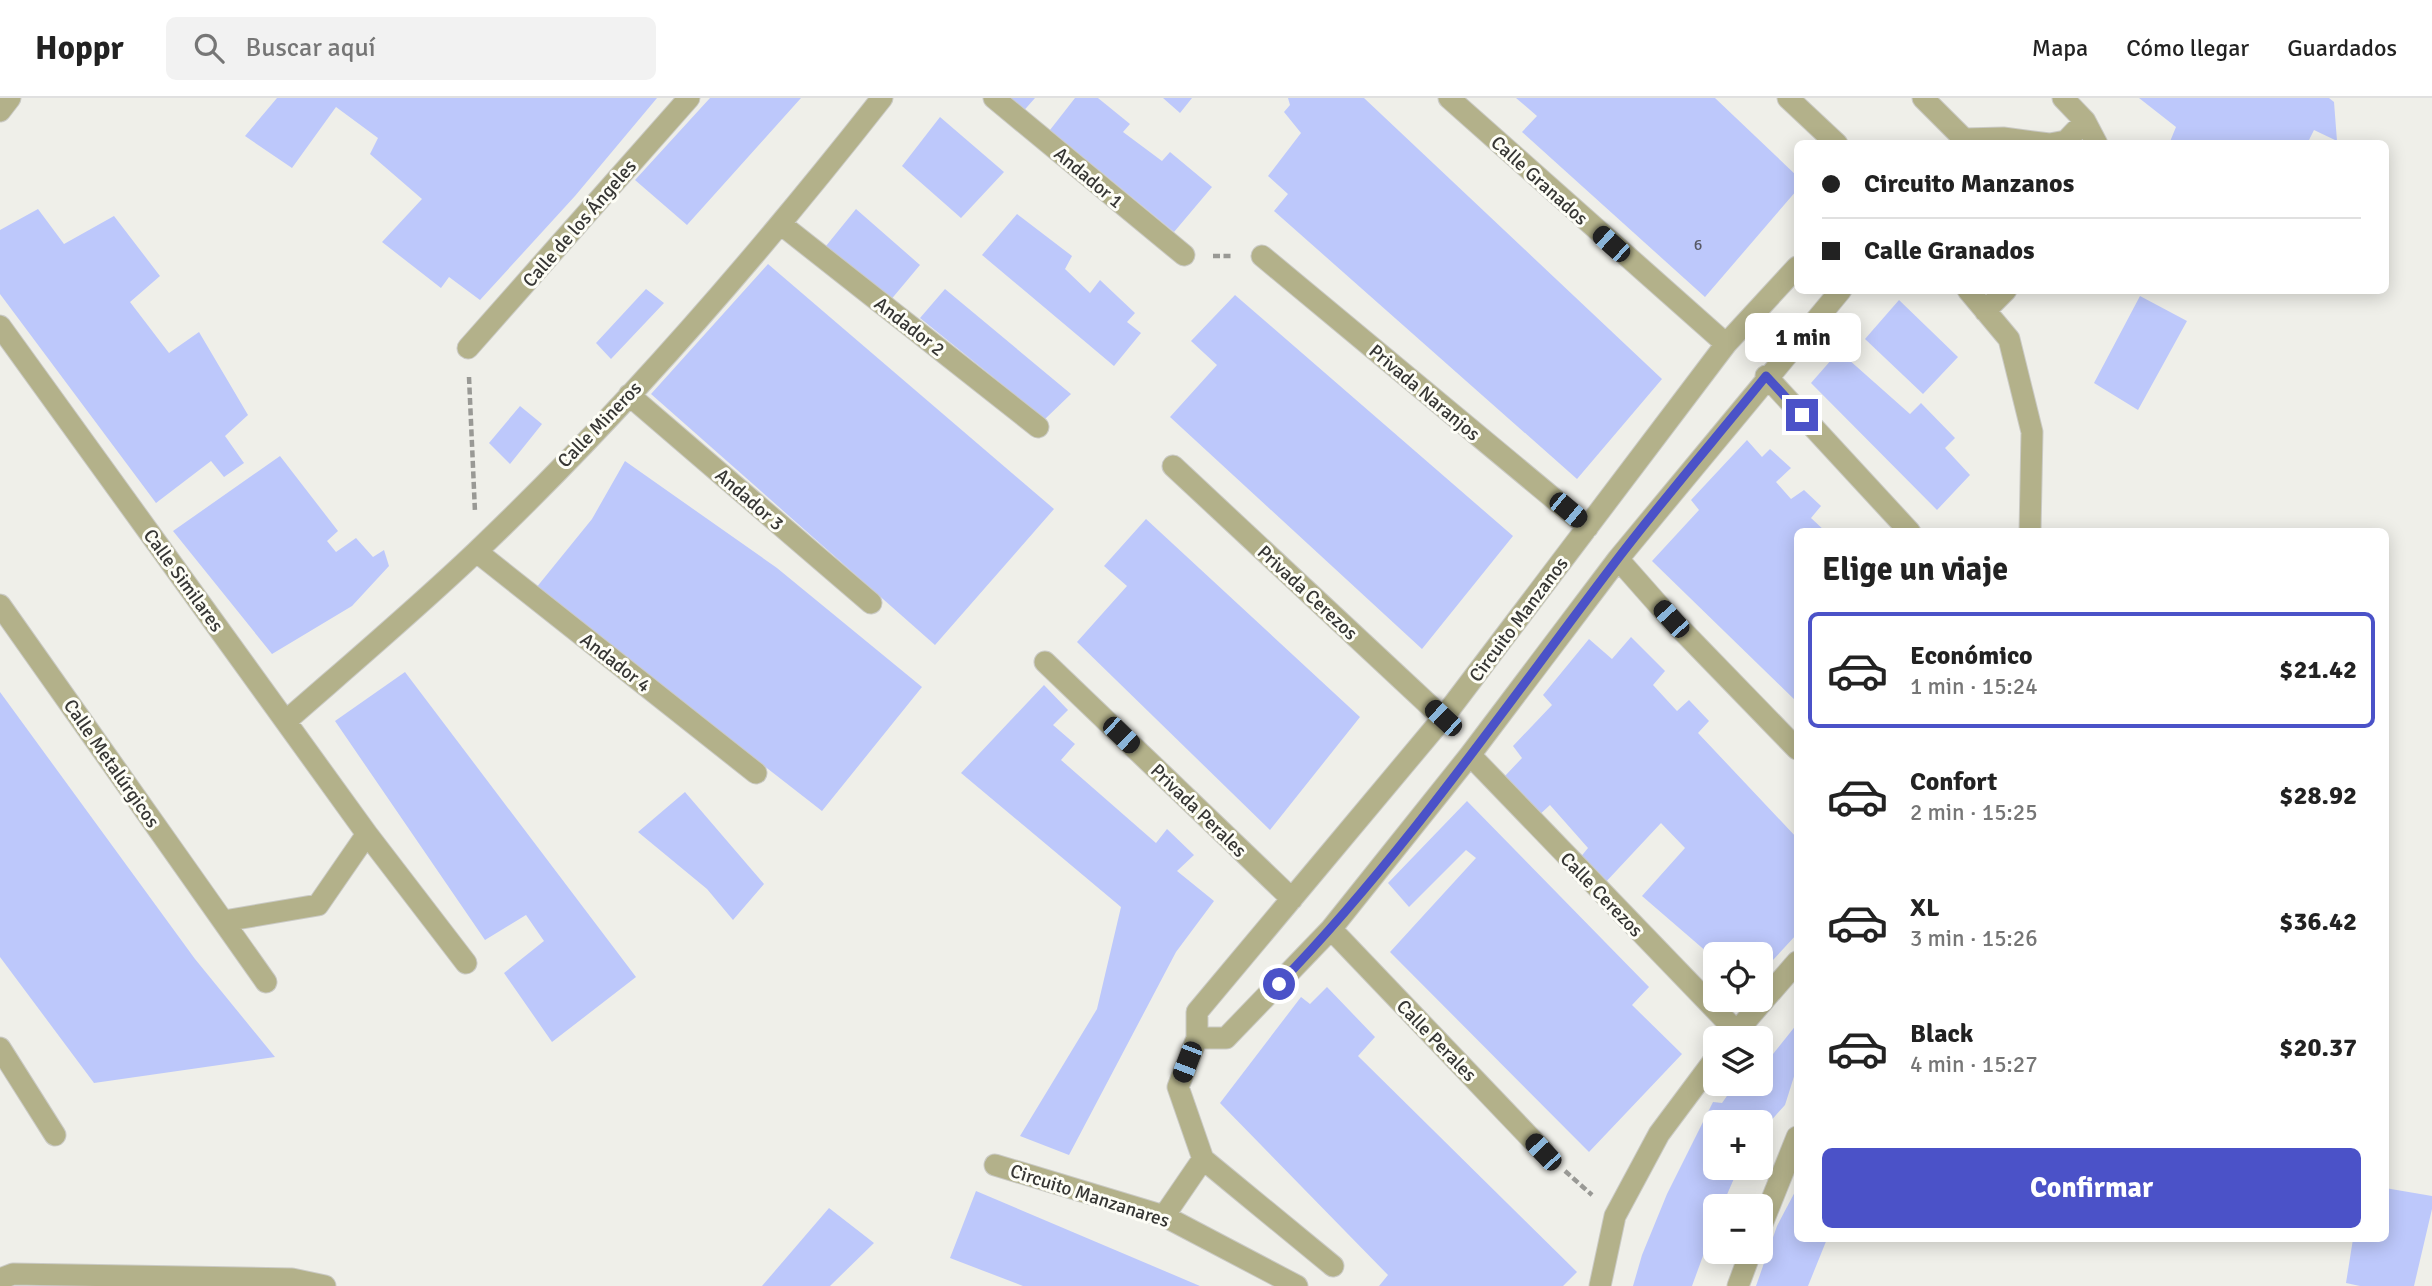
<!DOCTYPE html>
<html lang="es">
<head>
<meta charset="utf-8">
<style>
  body { margin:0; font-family:Signika,sans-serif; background:#f2f2f2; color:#222; height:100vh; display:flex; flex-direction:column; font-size:26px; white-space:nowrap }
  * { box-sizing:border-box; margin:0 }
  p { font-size:23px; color:#767676 }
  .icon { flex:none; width:38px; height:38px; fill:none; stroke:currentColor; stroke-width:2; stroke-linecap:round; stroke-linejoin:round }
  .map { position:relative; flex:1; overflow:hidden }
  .details { position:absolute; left:1794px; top:430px; width:595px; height:714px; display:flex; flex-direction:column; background:#fff; border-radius:10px; box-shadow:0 4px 18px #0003 }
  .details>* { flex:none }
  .banner { position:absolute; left:1794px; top:42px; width:595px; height:154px; border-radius:10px; box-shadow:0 4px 18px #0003; display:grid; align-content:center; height:154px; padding:0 28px; background:#fff }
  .controls { position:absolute; left:1703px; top:844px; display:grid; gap:14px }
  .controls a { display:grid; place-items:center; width:70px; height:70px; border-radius:10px; background:#fff; box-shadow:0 4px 18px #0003; font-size:35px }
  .end { position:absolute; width:32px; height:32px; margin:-16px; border:9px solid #4b52c8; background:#fff; box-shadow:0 0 0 4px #fff }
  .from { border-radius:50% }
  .bubble { position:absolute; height:49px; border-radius:10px; background:#fff; box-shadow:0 4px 18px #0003; font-size:23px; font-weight:700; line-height:49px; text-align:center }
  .car { position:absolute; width:21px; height:42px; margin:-21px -10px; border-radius:9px; box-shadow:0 0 5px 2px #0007; background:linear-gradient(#222 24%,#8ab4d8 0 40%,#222 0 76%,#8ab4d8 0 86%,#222 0) }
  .banner b { display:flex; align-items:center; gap:24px; height:66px; font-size:26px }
  .banner b+b { border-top:2px solid #e0e0e0 }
  .banner i { width:18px; height:18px; background:#222 }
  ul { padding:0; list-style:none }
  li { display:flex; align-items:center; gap:21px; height:116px; margin:0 14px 10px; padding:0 14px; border:4px solid transparent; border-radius:10px }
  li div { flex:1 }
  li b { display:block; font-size:26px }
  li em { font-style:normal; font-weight:700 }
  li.active { border-color:#4b52c8 }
  li>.icon { width:63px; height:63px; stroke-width:1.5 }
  h2 { padding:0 28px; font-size:32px; line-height:84px }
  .primary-button { display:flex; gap:14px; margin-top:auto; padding:14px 28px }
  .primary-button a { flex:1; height:80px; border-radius:10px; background:#4b52c8; color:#fff; font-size:28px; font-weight:700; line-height:80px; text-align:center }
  header { display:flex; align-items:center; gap:42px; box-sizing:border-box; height:98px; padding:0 35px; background:#fff; border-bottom:2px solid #e0e0e0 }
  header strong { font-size:33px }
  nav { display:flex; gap:38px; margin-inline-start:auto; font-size:24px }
  .search { width:490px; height:63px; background:#f2f2f2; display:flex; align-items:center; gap:18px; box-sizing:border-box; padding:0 24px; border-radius:10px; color:#767676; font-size:26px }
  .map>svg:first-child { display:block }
</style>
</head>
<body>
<header>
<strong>Hoppr</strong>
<div class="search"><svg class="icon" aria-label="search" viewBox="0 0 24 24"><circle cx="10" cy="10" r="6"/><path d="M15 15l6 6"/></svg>Buscar aquí</div>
<nav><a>Mapa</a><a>Cómo llegar</a><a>Guardados</a></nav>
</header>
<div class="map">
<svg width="2432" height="1188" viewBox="0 0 2432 1188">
  <rect width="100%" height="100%" fill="#efefe9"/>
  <path fill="#bdc8fb" d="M277,0H657L575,98L480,202L449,179L441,190L382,144L422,101L370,56L378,40L336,9L292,70L245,38Z
    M710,0H801L687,127L635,82Z
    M1000,0H1035L1020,17Z
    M1075,0H1098L1130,26L1123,34L1162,63L1170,54L1212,89L1174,134L1050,32Z
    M1163,0H1192L1180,15Z
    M1288,0H1364L1662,281L1577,381L1274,113L1288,96L1268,78L1301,35L1284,14L1290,7Z
    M1516,0H1715L1797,78V92L1705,199L1522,34L1537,18Z
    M2139,0H2329L2334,4L2337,43L2314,32L2307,46H2169L2176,29Z
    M940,19L1004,74L961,120L902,68Z
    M38,111L64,146L114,118L160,178L130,204L169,255L199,234L248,317L225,338L244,365L224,379L211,363L156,405L0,196V132Z
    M856,111L920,167L889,204L826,148Z
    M1017,116L1072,158L1065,171L1090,195L1100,182L1135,215L1127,224L1141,235L1114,268L982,157Z
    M768,166L1054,411L935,547L651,296Z
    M646,191L664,205L611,261L596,245Z
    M945,191L1071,296L1045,321L920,220Z
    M1235,197L1513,438L1422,551L1170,319L1217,267L1191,243Z
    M2140,198L2187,223L2138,312L2094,285Z
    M1899,202L1958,259L1923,296L1865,241Z
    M1839,253L1910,316L1921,305L1955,340L1945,350L1970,377L1937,412L1811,285Z
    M520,308L542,326L510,366L489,345Z
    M1747,342L1762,359L1770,351L1791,370L1776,384L1791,401L1804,392L1821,408L1811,420L1826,434H1797V604L1652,463L1699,412L1691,402Z
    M280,358L338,433L327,443L336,454L356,440L373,459L384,452L389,468L352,508L272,556L173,433Z
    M625,363L777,470L922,589L822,713L536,490L592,421Z
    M1146,421L1360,619L1270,732L1077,544L1127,488L1104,468Z
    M1631,539L1665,573L1653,587L1677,613L1689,602L1709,623L1698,635L1797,740V836L1760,876V856H1715V861L1642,798L1685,750L1661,725L1603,787L1579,761L1588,750L1550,707L1537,719L1504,679L1522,660L1513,648L1552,607L1543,597L1589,541L1612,561Z
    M405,574L636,879L552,944L504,875L544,843L526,817L485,842L335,623Z
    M1044,587L1068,612L1053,627L1075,646L1061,662L1156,745L1167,731L1194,757L1177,773L1214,803L1176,854L1069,1057L1020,1038L1097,911L1121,809L961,675Z
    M0,594L195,861L275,959L94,985L0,859Z
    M685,694L764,786L733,822L707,791L638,734Z
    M1467,703L1649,889L1632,907L1682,956L1589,1054L1390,854L1476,760L1466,752L1409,809L1388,785Z
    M1327,889L1375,939L1358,958L1577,1174L1563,1188H1379L1388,1177L1220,1005L1301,899L1310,906Z
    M1797,926V969L1785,1007L1760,1035V1024H1715V1069H1739L1722,1108H1715V1125L1692,1188H1633L1642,1157L1667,1096L1713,1004L1722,1005L1736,985H1760V957L1769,961Z
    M1797,1090V1141H1827L1808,1188H1756L1777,1128Z
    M2385,1090L2432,1098V1111L2414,1188H2360L2346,1185L2353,1141H2385Z
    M976,1093L1200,1188H1023L950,1160Z
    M829,1110L874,1145L830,1188H762Z"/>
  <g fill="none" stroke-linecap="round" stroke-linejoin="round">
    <g stroke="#cacac5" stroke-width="23">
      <path id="minor" d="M994,0L1184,157
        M1449,0L1726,246
        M1788,0L1837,46
        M1923,0L1964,41L2003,40L2049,46
        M2063,0L2085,23L2097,46
        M0,13L10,0
        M2050,46L2066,43L2085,23
        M782,127L1038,329
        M1262,158L1588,429
        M1968,192L2009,241L2032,334L2030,434
        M1985,213L2006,192
        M0,228L367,736L466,865
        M468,250L689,0
        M1766,278L1910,434
        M629,297L871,505
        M1173,368L1443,620
        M477,454L756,675
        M1618,461L1671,521L1797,651
        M0,507L266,884
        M1045,564L1292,801
        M286,623C350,567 415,512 476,454C623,314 757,159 882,0
        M1470,657L1736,933
        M224,823L318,807L367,736
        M1331,831L1543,1053
        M1197,940H1226L1331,831L1470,657L1618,461L1841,192
        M1731,940L1797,864
        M0,950L55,1037
        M995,1067L1164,1118L1297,1188
        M1164,1118L1203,1061
        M1760,1131L1797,1039
        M1333,1168L1203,1061L1178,989L1197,940V914L1443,620L1726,246L1797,169
        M0,1181L13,1176L292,1181L325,1188
        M1600,1188L1615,1118L1659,1036L1715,961
        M1738,1188L1751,1153"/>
    </g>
    <path stroke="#999995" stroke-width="4.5" stroke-dasharray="7 3.5" stroke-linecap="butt" d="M1213,158H1232
      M469,279L475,414
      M1565,1073L1592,1097"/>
    <use href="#minor" stroke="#b3b18a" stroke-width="21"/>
  </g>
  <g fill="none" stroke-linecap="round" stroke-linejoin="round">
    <path stroke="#4b52c8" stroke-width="9" d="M1279,886C1404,757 1507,606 1616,463C1664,400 1716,340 1766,278L1802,317"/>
  </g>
  <g text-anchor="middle" stroke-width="6" stroke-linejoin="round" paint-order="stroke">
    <g font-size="16" fill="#585a66">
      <text x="1698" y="152">6</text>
    </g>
    <g font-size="19" fill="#363634" stroke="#fdfdf6">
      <text transform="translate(1089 79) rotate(40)" y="7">Andador 1</text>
      <text transform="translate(1540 82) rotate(42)" y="7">Calle Granados</text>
      <text transform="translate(579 125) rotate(-49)" y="7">Calle de los Ángeles</text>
      <text transform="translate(910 228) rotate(38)" y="7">Andador 2</text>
      <text transform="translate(1425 294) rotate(40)" y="7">Privada Naranjos</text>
      <text transform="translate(599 326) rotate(-46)" y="7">Calle Mineros</text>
      <text transform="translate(750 401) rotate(41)" y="7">Andador 3</text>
      <text transform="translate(184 482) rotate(54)" y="7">Calle Similares</text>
      <text transform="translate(1308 494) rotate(43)" y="7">Privada Cerezos</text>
      <text transform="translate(1518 521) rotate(-53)" y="7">Circuito Manzanos</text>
      <text transform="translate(616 564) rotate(38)" y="7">Andador 4</text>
      <text transform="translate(112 665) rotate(55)" y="7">Calle Metalúrgicos</text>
      <text transform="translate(1199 712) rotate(44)" y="7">Privada Perales</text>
      <text transform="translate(1602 796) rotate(46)" y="7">Calle Cerezos</text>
      <text transform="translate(1437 942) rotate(46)" y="7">Calle Perales</text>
      <text transform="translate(1090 1097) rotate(18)" y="7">Circuito Manzanares</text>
    </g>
  </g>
</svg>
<div class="controls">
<a><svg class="icon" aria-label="locate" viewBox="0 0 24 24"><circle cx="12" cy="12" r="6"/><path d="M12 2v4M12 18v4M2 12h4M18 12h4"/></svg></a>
<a><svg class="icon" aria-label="layers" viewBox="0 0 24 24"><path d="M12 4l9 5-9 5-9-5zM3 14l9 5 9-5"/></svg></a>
<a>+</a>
<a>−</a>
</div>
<i class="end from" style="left:1279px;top:886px"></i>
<i class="end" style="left:1802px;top:317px"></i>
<div class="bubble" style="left:1745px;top:215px;width:116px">1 min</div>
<i class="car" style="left:1611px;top:146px;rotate:312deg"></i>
<i class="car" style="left:1568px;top:412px;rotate:130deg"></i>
<i class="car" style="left:1671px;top:521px;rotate:318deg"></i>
<i class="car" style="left:1443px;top:620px;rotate:313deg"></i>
<i class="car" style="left:1121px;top:637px;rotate:134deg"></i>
<i class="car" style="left:1187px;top:964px;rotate:201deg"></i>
<i class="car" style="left:1543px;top:1054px;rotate:317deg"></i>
<div class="banner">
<b><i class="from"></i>Circuito Manzanos</b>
<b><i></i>Calle Granados</b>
</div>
<section class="details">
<h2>Elige un viaje</h2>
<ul>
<li class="active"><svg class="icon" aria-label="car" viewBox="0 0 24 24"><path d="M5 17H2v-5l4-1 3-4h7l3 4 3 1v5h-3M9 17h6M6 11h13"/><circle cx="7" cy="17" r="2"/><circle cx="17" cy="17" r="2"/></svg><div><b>Económico</b><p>1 min · 15:24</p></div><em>$21.42</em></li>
<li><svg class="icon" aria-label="car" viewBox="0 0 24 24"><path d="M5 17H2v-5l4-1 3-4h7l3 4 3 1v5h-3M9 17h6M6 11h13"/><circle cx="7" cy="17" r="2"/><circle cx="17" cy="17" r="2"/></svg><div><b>Confort</b><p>2 min · 15:25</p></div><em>$28.92</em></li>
<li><svg class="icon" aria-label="car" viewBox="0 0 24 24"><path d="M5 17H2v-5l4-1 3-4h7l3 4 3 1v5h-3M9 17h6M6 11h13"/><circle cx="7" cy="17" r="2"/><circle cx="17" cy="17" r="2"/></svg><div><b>XL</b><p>3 min · 15:26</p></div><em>$36.42</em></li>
<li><svg class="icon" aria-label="car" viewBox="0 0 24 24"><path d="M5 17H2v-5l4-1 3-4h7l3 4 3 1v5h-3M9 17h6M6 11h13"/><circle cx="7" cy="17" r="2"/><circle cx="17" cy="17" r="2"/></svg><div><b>Black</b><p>4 min · 15:27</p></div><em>$20.37</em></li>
</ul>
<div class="primary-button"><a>Confirmar</a></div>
</section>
</div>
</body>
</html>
